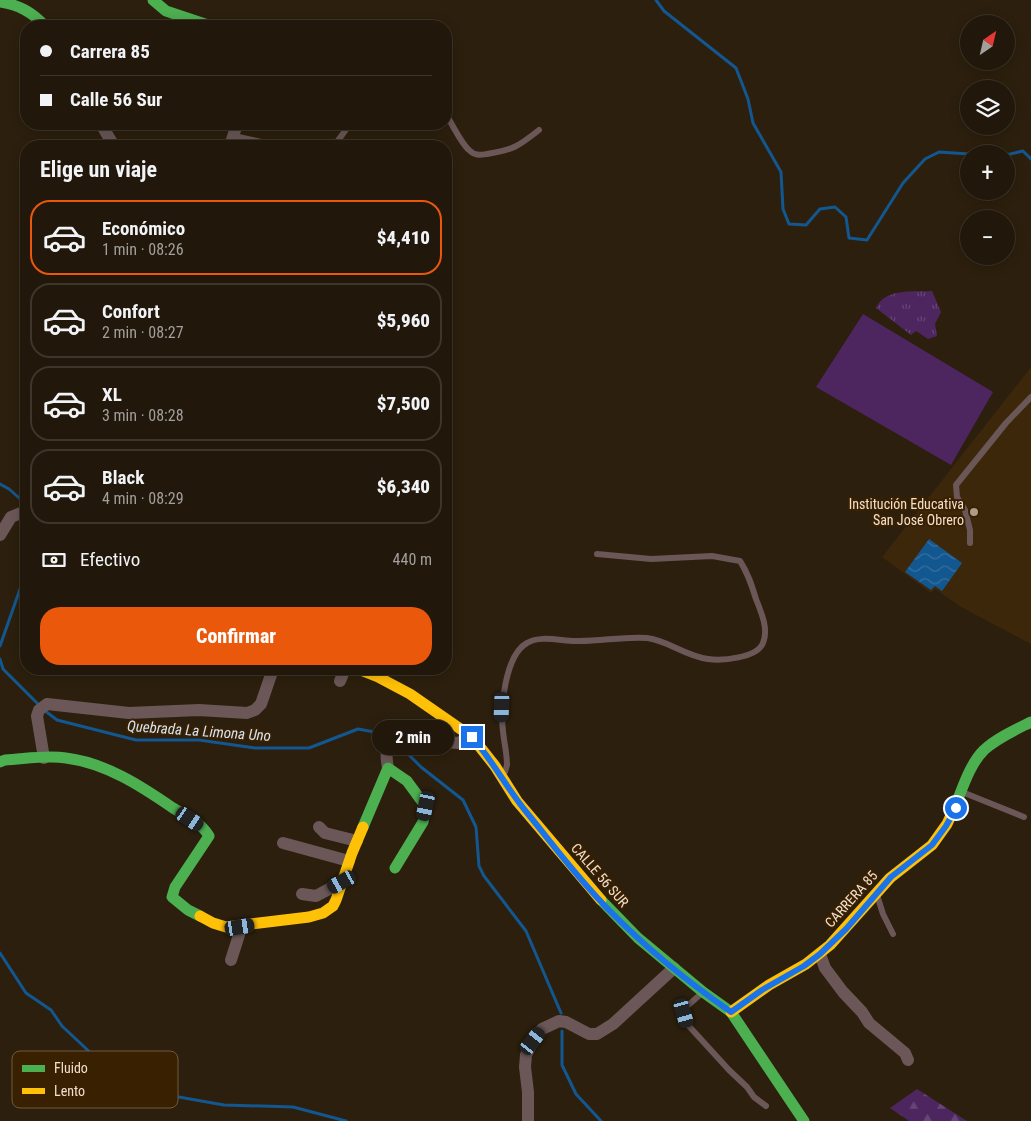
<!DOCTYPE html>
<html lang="es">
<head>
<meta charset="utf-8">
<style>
  body { margin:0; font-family:"Roboto Condensed",sans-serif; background:#292013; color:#f1f3f6; height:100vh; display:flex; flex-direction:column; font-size:19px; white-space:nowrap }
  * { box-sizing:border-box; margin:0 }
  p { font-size:16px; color:#a29f9c }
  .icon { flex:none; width:28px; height:28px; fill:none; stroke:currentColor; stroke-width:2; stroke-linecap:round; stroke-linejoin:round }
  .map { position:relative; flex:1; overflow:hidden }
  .side { position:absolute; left:20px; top:140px; width:432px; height:535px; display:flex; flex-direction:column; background:#21170a; border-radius:20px; box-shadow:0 2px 12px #0003,0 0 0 1px #3e362b }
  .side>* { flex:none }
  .banner { position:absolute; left:20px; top:20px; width:432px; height:110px; border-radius:20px; box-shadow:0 2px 12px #0003,0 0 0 1px #3e362b; display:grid; align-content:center; height:110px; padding:0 20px; background:#21170a }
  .needle { width:32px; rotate:34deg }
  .buttons { position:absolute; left:960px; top:15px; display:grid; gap:10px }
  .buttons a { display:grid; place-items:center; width:55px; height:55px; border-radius:50%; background:#21170a; box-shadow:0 2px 12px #0003,0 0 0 1px #3e362b; font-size:25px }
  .end { position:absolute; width:22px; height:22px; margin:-11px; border:6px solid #1a73e8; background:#fff; box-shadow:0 0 0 2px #fff }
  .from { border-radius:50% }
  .bubble { position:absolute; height:35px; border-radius:18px; background:#21170a; box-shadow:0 2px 12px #0003,0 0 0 1px #3e362b; font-size:16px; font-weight:800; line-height:35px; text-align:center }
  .car { position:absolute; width:15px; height:30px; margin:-15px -8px; border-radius:6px; box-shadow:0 0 4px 1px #0007; background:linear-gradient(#222 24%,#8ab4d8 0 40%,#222 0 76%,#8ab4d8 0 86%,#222 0) }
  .banner b { display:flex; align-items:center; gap:18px; height:48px; font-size:19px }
  .banner b+b { border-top:1px solid #3e362b }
  .banner i { width:12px; height:12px; background:#f1f3f6 }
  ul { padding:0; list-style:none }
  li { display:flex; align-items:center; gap:15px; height:75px; margin:0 10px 8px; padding:0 10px; border:2px solid #3e362b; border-radius:20px }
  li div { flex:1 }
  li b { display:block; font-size:19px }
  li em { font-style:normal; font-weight:800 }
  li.on { border-color:#ea580c }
  li>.icon { width:45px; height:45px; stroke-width:1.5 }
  h2 { padding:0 20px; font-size:22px; line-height:60px }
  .pay { display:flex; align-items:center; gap:12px; height:55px; padding:0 20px; font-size:19px }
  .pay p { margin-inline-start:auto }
  .button { display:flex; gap:10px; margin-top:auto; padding:10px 20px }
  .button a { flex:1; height:58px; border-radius:20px; background:#ea580c; color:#fff; font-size:20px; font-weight:800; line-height:58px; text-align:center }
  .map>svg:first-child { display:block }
</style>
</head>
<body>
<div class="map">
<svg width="1031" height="1121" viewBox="0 0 1031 1121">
  <defs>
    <pattern id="grass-tufts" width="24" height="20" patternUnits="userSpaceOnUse" patternTransform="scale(1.25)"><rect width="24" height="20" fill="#4d2660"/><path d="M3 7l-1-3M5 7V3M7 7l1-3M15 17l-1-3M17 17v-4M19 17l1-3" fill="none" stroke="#674576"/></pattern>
    <pattern id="forest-firs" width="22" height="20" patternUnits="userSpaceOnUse" patternTransform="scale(1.25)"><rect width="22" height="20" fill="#4d2660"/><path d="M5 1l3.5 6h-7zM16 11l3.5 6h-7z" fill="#674576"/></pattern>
    <pattern id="water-waves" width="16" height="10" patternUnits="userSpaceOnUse" patternTransform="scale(1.25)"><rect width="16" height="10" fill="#135790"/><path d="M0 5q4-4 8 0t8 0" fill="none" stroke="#366f9e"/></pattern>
  </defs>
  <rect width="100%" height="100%" fill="#2c1f0d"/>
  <path fill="#3d270a" d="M1031,367V644L961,607L935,589L931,593L882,557Z"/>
  <path fill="url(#grass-tufts)" d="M932,291L941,312L935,324L937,336L928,339L916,331L911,335L876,308C885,288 913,292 932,291Z"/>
  <path fill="url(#forest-firs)" d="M917,1089L967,1121H909L890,1108Z"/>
  <path fill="#4d2660" d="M863,314L993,392L951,465L816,387Z"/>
  <path fill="url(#water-waves)" d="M929,539L962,563L942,591L935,586L931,590L905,572Z"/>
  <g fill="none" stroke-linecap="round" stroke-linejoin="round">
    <path stroke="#135790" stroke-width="3" d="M656,0L664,11L736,68L748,99L753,123L781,172L783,209L789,224L806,225L820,209L835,207L846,217L849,238L867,240L903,183L925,159L939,152L969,154
      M1006,155L1023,151L1031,159
      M0,484L9,489L26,504
      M0,646L26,572
      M0,659L3,669L39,705
      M44,710L57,720L136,740H199L255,748H309L358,729L391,735
      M396,742L421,767L463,800L476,827L479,866L484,876L526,931L561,1013
      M0,953L26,993L51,1010L62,1026L128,1088L224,1105L293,1107L346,1121
      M562,1031V1065L576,1094L601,1121"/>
    <path stroke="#6b5757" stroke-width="6" d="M446,114C452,124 461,143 469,150C475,156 480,155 487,154C513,150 519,146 539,130
      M234,136L279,146
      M334,146L350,124
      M970,543V530L965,510L957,497L956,485L1006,423L1031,397
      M502,775L505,772L507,765C507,753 504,743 503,731C500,709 505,655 527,643C540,635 561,641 575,641C599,642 623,636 647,638C667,640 685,656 708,659C722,661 757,658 763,643C769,629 761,612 756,599C752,586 748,573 740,561L712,556L651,559L597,554
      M962,792L1024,817
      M877,895L883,914L893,934
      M702,993L685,1008L684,1013L687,1024L729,1070L747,1087L754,1097L766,1106"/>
    <path stroke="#6b5757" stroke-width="12" d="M101,124L114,146
      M230,146L237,124
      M0,535L11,517L26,511
      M340,681L345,669
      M44,758L37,716L39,710L47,704L129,713L199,710L247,713L255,710L261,704L273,669
      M388,768C386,757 384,745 396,738L458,743L472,737
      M319,827L325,833L357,841
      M283,843L349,861
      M302,894L316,896L342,882
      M820,954L825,968L843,992L862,1012L869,1023L905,1053L908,1060
      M231,960L239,935L240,927
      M528,1121V1092L525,1067L526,1055L533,1041L542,1029L559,1021L566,1022L589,1034H597L613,1024L674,968"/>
    <path stroke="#4caf50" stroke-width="11" d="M153,0L166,11L211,26
      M0,2C19,5 32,12 45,26
      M0,762L5,760C25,759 46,755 66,758C106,763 141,786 173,808C186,816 201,822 209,836L175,887L172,897L188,910L200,916
      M954,809C962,790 969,765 984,750C997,738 1015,730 1031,722
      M363,827L388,768L407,781L426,807L423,822L395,868
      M601,900L638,938L703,992L731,1012L804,1121"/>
    <path stroke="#ffc107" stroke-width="11" d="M358,669L378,677L410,694L472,737L495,766L517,801L601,900
      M200,916L213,923L226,927L309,917L323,913L333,906L336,900L352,853L363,827
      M731,1012L769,985L806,964L830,945L890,878L932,845L947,824L954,809"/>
  </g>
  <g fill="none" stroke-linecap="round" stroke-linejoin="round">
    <path stroke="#1a73e8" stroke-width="6" d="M472,737C493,761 507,789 528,814C554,846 579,880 609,910C646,948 688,982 731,1012L762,990L804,966L820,954L846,929L891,877L932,845L946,826L956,808"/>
  </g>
  <circle fill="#ac9c8a" stroke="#392000" stroke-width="2" cx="974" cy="512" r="5"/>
  <g text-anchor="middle" stroke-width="4" stroke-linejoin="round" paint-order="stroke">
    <g font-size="14" fill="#f1e0ce" stroke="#392000" text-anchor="end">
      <text x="964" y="509">Institución Educativa<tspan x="964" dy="16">San José Obrero</tspan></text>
    </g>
    <g font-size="14" fill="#f1e0ce" stroke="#392000">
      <text transform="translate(600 875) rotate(49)" y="5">CALLE 56 SUR</text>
      <text transform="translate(851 899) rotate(-48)" y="5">CARRERA 85</text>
    </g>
    <g font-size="15" font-style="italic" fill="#d3e4f6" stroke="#392000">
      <text transform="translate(199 731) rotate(4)" y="5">Quebrada La Limona Uno</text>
    </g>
  </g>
  <rect x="12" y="1051" width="166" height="57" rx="8" fill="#392000" stroke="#705a3e" stroke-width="1"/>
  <rect x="22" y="1065" width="23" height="7" fill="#4caf50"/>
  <rect x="22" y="1088" width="23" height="6" fill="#ffc107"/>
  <g font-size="14" fill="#f1e0ce">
    <text x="54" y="1073">Fluido</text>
    <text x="54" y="1096">Lento</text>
  </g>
</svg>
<div class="buttons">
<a><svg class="needle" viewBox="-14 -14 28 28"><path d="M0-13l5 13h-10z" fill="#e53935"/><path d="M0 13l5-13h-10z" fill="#a29f9c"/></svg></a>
<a><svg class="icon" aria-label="layers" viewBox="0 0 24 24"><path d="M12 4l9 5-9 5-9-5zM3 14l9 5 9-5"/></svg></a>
<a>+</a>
<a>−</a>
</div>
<i class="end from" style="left:956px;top:808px"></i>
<i class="end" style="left:472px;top:737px"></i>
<div class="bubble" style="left:372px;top:720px;width:82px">2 min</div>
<i class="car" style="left:502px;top:707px;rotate:182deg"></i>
<i class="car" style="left:426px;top:806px;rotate:192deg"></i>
<i class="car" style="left:190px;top:819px;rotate:124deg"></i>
<i class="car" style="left:342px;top:882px;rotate:241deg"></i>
<i class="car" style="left:240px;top:927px;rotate:81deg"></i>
<i class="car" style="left:684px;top:1013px;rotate:164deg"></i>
<i class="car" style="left:533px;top:1041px;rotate:38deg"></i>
<div class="banner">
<b><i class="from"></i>Carrera 85</b>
<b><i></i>Calle 56 Sur</b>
</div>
<section class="side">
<h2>Elige un viaje</h2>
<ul>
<li class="on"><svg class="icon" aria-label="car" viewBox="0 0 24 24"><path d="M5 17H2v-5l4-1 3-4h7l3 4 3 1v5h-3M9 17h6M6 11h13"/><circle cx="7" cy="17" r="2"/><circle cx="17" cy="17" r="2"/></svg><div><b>Económico</b><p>1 min · 08:26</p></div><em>$4,410</em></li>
<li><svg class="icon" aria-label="car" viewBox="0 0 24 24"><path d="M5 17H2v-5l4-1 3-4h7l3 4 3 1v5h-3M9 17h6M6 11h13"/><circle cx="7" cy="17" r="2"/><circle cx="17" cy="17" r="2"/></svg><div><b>Confort</b><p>2 min · 08:27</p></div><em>$5,960</em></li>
<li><svg class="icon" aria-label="car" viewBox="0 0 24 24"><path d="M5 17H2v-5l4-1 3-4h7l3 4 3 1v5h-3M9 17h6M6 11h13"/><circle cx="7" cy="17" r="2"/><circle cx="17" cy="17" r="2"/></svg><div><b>XL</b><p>3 min · 08:28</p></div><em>$7,500</em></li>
<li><svg class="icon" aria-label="car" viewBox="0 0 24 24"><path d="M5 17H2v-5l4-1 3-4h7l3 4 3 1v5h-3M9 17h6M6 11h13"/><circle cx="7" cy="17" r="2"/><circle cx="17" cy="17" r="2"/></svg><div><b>Black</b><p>4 min · 08:29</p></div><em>$6,340</em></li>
</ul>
<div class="pay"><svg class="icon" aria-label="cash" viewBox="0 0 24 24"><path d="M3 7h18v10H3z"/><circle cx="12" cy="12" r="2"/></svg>Efectivo<p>440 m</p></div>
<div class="button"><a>Confirmar</a></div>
</section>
</div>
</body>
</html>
